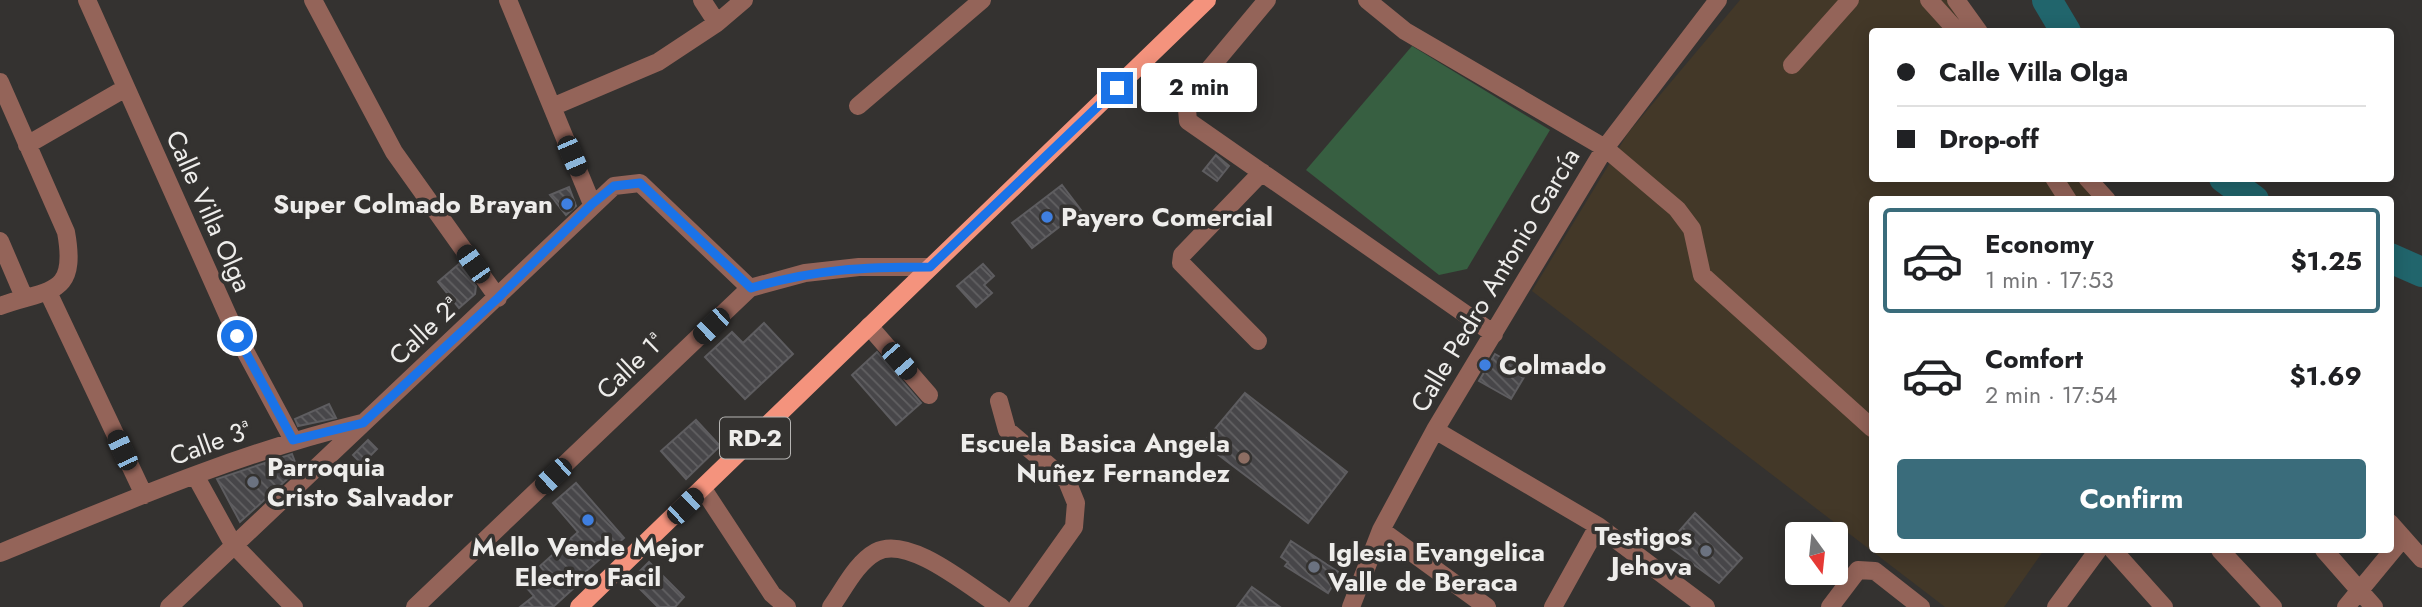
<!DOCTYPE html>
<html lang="en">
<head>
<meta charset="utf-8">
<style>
  body { margin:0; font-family:Jost,sans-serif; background:#f6f6f6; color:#202124; height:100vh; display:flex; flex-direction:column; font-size:26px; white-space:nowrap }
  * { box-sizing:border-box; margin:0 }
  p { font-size:23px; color:#757577 }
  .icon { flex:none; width:38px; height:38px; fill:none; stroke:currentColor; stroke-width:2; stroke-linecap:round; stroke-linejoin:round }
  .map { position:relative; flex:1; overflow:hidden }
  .panel { position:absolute; left:1869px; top:196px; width:525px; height:357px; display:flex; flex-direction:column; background:#fff; border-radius:7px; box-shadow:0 4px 18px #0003 }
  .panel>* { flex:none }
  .hud { position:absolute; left:1869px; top:28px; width:525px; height:154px; border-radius:7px; box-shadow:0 4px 18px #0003; display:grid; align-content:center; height:154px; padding:0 28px; background:#fff }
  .needle { width:46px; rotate:165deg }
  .fabs { position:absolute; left:1785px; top:522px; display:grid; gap:14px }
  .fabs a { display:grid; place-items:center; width:63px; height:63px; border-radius:7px; background:#fff; box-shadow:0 4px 18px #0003; font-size:35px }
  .end { position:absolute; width:32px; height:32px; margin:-16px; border:9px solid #1a73e8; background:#fff; box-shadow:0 0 0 4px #fff }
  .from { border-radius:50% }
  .bubble { position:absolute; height:49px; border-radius:7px; background:#fff; box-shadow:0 4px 18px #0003; font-size:23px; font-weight:700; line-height:49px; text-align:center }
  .car { position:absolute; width:21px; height:42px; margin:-21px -10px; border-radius:9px; box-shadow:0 0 5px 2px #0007; background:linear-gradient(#222 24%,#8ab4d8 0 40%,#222 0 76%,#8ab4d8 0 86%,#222 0) }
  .hud b { display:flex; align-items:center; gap:24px; height:66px; font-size:26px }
  .hud b+b { border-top:2px solid #e0e0e0 }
  .hud i { width:18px; height:18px; background:#202124 }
  ul { padding:12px 0 0; list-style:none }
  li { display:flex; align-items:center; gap:21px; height:105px; margin:0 14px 10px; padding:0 14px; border:4px solid transparent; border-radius:7px }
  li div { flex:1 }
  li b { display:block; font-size:26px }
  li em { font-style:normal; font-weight:700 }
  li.active { border-color:#3a6c7b }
  li>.icon { width:63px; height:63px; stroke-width:1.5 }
  .primary-button { display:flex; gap:14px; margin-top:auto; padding:14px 28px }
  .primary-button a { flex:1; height:80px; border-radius:7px; background:#3a6c7b; color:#fff; font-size:28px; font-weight:700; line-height:80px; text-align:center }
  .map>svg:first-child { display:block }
</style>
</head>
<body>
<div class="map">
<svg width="2422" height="607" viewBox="0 0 2422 607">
  <defs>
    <pattern id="building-back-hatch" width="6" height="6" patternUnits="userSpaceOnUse" patternTransform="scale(1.75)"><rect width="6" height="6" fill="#474649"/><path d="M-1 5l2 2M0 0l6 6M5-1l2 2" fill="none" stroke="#626163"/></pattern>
  </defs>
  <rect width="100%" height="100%" fill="#343230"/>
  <path fill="#433828" d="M1740,0H1953L1976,31L1872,32V178L2084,179L2099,199L1872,200V550H2044L2004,607H1945L1532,291L1628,133Z"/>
  <path fill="#375f41" d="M1412,46L1550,130L1467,269L1439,275L1306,170Z"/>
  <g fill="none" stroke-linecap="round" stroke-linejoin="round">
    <path stroke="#21656c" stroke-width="30" d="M2047,0L2066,32
      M2224,178L2254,200
      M2390,258L2422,272"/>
  </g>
  <path fill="url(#building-back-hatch)" stroke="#5e5d60" stroke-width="2" d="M1216,155L1229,166L1217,181L1203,171Z
    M1062,185L1081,210L1032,248L1012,223Z
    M569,187L576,206L566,215L550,195Z
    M459,264L476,286L475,294L459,308L438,282Z
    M983,264L994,276L984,285L992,293L976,307L957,286Z
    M764,323L793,354L745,399L705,357L732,332L743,343Z
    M877,352L921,403L896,425L852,375Z
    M1495,354L1527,372L1511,399L1479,381Z
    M1245,393L1347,472L1308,523L1203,443Z
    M329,404L336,418L298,426L295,419Z
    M696,420L720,446L686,479L661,451Z
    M368,440L377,449L362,464L353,455Z
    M292,454L295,462L291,464L295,472L240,522L217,479Z
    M576,483L624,538L583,574L586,577L553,607H520L534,596L526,587L544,571L540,566L578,532L553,503Z
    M1695,513L1742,558L1719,583L1667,545Z
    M1291,541L1340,573L1328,593L1285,566L1288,562L1281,557Z
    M649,562L684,597L675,607H658L631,580Z
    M1252,587L1280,607H1237Z"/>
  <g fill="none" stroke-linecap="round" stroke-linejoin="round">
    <path stroke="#946459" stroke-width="18" d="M87,0L237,336L293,440
      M313,0L394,152L498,298
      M508,0L592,204
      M702,0L717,23
      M1267,0L1186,97L1188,121L1494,334
      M1367,0L1405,31L1605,148L1677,209L1692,229L1702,275L1872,428
      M1929,0L1958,32
      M1956,0L1979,32
      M1792,65L1850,0
      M0,82L66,232C78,298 48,288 0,306
      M858,106L982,0
      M552,107L658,62L717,23L744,0
      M27,145L124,89
      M2054,178L2068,200
      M2087,178L2107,200
      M0,241L24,297
      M48,292L144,495
      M869,326L929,395
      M1258,341L1181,263L1182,255L1262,172
      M999,401L1007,430L1067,481L1076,503L1074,527L1017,607
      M1435,430L1598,526L1706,607
      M196,477L233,544L294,607
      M703,489L772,594L787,607
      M2390,523L2422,559
      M1381,530L1487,607
      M2113,550L2164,607
      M2220,550L2273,607
      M2324,550L2374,607
      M0,553C118,505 237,453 362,423
      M169,607L614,186L640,183L750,288
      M415,607L750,288L805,273L859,267H930
      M831,607C844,589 856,563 876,552C909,534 972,589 1001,607
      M1351,607L1381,530L1435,430L1605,148L1718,0
      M1553,607L1598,526
      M1830,607L1858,570L1875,571L1921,607
      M2056,607L2098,550
      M2346,607L2403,538"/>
    <path stroke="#f4937d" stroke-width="18" d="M579,607L1207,0"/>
  </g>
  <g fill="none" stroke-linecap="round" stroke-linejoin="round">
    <path stroke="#1a73e8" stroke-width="9" d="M237,336L293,440L363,423L498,298L592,204L614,186L640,183L751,288C817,269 862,267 930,267L1117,88"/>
  </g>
  <g fill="#3f7fe0" stroke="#343230" stroke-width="2.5">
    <circle cx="567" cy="204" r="7"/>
    <circle cx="1047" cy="217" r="7"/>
    <circle cx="1485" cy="365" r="7"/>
    <circle cx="588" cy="520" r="7"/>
  </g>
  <circle fill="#8d6e63" stroke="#343230" stroke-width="2.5" cx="1244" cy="458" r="7"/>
  <g fill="#6b7280" stroke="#343230" stroke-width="2.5">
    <circle cx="253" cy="482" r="7"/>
    <circle cx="1706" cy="551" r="7"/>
    <circle cx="1314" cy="567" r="7"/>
  </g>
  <g text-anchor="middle" stroke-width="7" stroke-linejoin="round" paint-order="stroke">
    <rect fill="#343230" stroke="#b6b5b3" stroke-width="2" x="720" y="417.5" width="70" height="41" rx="5"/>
    <g font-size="24" font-weight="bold" fill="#eeedeb">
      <text x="755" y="446">RD-2</text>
    </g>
    <g font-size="26" font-weight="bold" fill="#eeedeb" stroke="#343230" text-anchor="start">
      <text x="553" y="213" text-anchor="end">Super Colmado Brayan</text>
      <text x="1061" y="226">Payero Comercial</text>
      <text x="1499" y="374">Colmado</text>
      <text x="1230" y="452" text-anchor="end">Escuela Basica Angela<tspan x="1230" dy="30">Nuñez Fernandez</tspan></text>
      <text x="267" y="476">Parroquia<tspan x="267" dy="30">Cristo Salvador</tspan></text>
      <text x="1692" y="545" text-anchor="end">Testigos<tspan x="1692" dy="30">Jehova</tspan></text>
      <text x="588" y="556" text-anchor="middle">Mello Vende Mejor<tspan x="588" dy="30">Electro Facil</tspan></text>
      <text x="1328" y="561">Iglesia Evangelica<tspan x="1328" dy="30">Valle de Beraca</tspan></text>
    </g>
    <g font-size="26" fill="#eeedeb" stroke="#343230">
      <text transform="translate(209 211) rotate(66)" y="9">Calle Villa Olga</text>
      <text transform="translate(1495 280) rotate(-59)" y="9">Calle Pedro Antonio García</text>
      <text transform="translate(424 331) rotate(-43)" y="9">Calle 2ª</text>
      <text transform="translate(630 366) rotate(-44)" y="9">Calle 1ª</text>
      <text transform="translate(210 443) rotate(-20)" y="9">Calle 3ª</text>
    </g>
  </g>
</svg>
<div class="fabs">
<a><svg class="needle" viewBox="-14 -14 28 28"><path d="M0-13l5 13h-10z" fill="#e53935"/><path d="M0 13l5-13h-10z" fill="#757577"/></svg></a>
</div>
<i class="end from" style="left:237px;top:336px"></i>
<i class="end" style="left:1117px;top:88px"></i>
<div class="bubble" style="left:1141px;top:63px;width:116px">2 min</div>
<i class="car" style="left:572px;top:156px;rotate:157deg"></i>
<i class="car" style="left:473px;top:264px;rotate:325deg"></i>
<i class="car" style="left:711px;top:326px;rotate:226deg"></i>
<i class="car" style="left:899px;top:361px;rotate:139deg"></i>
<i class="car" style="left:122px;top:450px;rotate:335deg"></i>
<i class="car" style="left:553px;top:476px;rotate:227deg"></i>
<i class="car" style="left:685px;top:506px;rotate:46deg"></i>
<div class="hud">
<b><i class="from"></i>Calle Villa Olga</b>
<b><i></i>Drop-off</b>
</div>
<section class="panel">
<ul>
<li class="active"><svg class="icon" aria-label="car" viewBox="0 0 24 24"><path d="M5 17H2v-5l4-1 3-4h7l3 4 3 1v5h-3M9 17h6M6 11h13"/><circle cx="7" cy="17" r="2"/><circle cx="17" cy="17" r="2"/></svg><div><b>Economy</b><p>1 min · 17:53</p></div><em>$1.25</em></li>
<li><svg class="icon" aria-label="car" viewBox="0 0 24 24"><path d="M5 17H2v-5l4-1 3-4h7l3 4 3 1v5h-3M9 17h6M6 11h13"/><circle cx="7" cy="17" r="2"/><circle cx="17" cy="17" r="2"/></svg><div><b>Comfort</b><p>2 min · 17:54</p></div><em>$1.69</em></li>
</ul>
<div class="primary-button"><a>Confirm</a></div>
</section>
</div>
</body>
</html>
